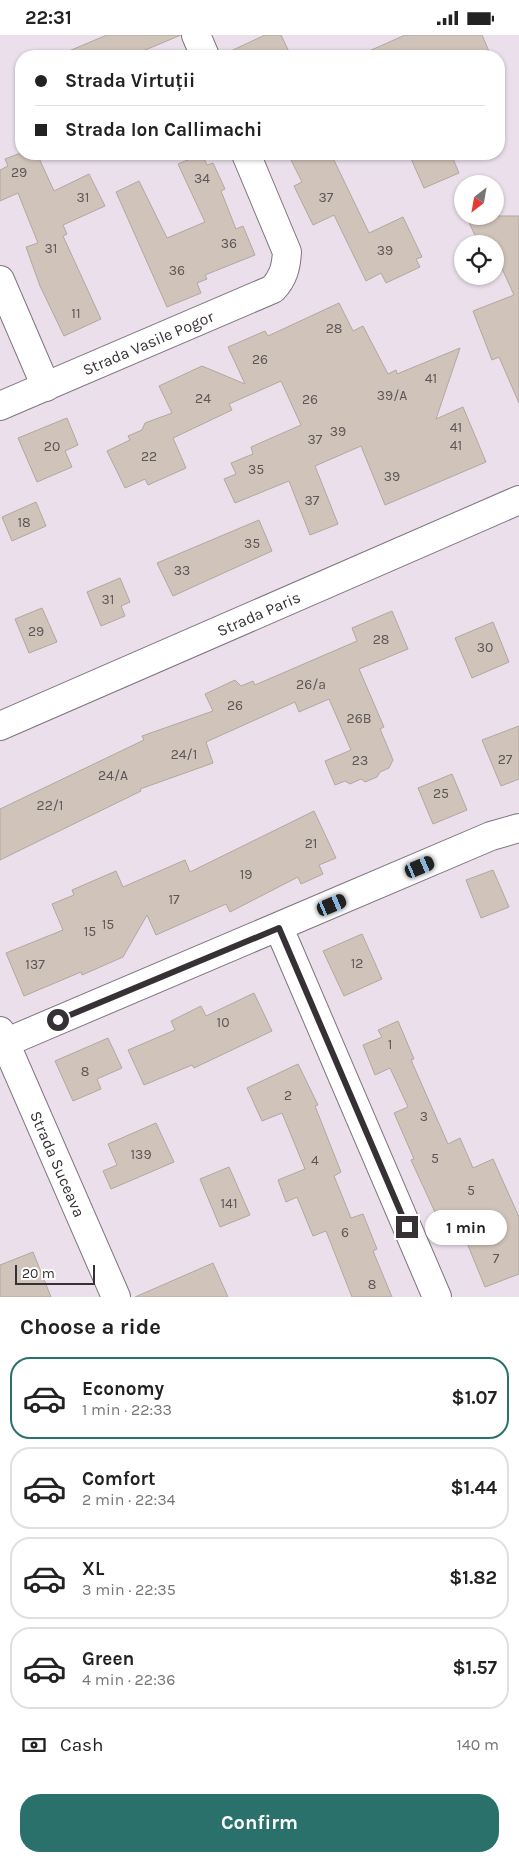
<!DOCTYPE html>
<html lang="en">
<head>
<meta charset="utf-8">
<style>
  body { margin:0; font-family:Karla,sans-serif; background:#f6f6f6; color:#222; height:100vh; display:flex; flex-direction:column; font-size:19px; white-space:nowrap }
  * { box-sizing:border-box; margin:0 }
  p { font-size:16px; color:#767676 }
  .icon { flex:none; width:28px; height:28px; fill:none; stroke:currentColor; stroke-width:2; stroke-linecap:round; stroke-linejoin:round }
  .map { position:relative; height:1262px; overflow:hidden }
  .panel { display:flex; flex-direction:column; background:#fff; flex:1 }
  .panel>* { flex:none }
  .guide { position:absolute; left:15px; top:15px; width:490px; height:110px; border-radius:20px; box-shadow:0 1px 4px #0004; display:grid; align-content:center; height:110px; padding:0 20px; background:#fff }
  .needle { width:32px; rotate:211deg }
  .controls { position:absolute; left:454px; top:140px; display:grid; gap:10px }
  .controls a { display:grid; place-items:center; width:50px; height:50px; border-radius:50%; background:#fff; box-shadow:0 1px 4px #0004; font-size:25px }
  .scale { position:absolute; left:15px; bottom:12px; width:80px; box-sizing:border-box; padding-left:5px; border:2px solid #353135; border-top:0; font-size:14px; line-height:18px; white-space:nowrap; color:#353135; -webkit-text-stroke:4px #fff; paint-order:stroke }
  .end { position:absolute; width:22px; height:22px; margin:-11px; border:6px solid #353135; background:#fff; box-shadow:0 0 0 2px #fff }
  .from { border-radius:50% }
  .bubble { position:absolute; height:35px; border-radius:18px; background:#fff; box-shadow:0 1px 4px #0004; font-size:16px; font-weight:700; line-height:35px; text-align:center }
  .car { position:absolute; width:15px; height:30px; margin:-15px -8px; border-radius:6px; box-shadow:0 0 4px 1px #0007; background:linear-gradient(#222 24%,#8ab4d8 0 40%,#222 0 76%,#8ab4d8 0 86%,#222 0) }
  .guide b { display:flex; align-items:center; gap:18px; height:48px; font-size:19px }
  .guide b+b { border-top:1px solid #e0e0e0 }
  .guide i { width:12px; height:12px; background:#222 }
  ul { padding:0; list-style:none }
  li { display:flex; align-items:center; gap:15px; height:82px; margin:0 10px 8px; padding:0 10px; border:2px solid #e0e0e0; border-radius:20px }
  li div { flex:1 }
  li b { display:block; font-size:19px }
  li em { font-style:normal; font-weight:700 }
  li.selected { border-color:#29716a }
  li>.icon { width:45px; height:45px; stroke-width:1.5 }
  h2 { padding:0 20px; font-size:22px; line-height:60px }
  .pay { display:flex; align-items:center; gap:12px; height:55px; padding:0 20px; font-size:19px }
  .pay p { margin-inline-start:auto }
  .action { display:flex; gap:10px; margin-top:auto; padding:10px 20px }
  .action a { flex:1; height:58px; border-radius:20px; background:#29716a; color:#fff; font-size:20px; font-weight:700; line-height:58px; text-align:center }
  .status { display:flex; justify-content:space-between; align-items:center; height:35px; padding:0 25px; background:#fff; direction:ltr }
  .status svg { height:14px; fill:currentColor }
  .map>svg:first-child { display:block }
</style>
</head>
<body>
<div class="status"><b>22:31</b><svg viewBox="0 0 49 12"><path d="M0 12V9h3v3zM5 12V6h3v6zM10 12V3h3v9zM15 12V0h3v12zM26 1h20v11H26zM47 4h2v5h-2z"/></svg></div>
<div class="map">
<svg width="519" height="1262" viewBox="0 0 519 1262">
  <rect width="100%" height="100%" fill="#eadfeb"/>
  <path fill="#d0c3ba" stroke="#b4a79e" d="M107,0H181L131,21H57Z
    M265,0H281L291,21H220Z
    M405,0H482L491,21H358Z
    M18,119H37L54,156L89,139L105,171L63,190L67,199L63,201L101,284L64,301L40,251L26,212L38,208L18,158L0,166V135L8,131L5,124Z
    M202,119L207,130L213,128L225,154L221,156L236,194L243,191L255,220L205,240L207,244L197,248L201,258L167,272L116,157L139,146L167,203L205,187L178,129Z
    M288,119H331L369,198L403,182L422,222L416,224L420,232L386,248L381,238L366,246L334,180L313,190L294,151L302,147Z
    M409,119H451L459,138L424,153Z
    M466,181H519V368L499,322L492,325L473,276L514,260L495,218V209H479Z
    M339,268L353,296L363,291L388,339L396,335L397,339L460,313L436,384L463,372L486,427L385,470L361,411L315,431L338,489L310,500L289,446L235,468L224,444L236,439L231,428L253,419L251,412L301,390L281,346L229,369L232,375L173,403L186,433L148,450L145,444L125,453L107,416L130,405L128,401L142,395L145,388L172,378L159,351L202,331L245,349L228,312L265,296L268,301Z
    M67,383L78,410L65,416L72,432L37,447L18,403Z
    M36,467L46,491L12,506L2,482Z
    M259,485L272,516L173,561L157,528Z
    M120,543L130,567L121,571L125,581L101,591L87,557Z
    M42,573L57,607L29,618L15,584Z
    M392,576L408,614L359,634L384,692L380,694L393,725L389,733L380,737L377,742L365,747L361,744L350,749L345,746L335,750L325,726L351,715L329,664L299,677L295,667L206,707L213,728L140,754L141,756L0,825V774L144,705L142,701L213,676L205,659L235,645L241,651L253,646L255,650L357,606L352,593Z
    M493,587L509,627L472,643L455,603Z
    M519,691V744L501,751L482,705Z
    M452,739L467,775L433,789L418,753Z
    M314,776L336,823L319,830L323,839L301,849L298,842L230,877L226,869L156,900L147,880L123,922L82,940L81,937L24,961L6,918L63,895L52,869L74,860L72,855L116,836L123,852L185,825L190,837Z
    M493,835L509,872L481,883L466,845Z
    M362,899L382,944L344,961L323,916Z
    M254,958L272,996L194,1033L192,1030L144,1050L128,1015L175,995L171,986L201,971L206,981Z
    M398,986L414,1024L411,1025L448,1109L460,1103L473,1133L493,1124L519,1182V1239L485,1252L456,1181L440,1188L411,1125L414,1124L394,1078L408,1072L390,1033L375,1040L363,1010L382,1002L378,995Z
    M108,1003L122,1033L97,1044L101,1054L73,1066L55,1026Z
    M298,1029L318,1070L315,1071L341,1137L334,1141L351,1183L363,1179L377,1214L373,1216L392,1262H352L326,1196L313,1201L297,1162L286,1167L278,1145L305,1134L282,1078L262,1086L247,1053Z
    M156,1088L174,1127L111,1154L103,1136L117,1130L108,1109Z
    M229,1132L250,1180L220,1192L200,1144Z
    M33,1217L51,1262H0V1230Z
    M213,1228L228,1262H135Z"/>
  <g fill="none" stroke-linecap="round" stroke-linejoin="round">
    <g stroke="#7e747f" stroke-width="30">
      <g id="street">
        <path d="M196,0L205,21"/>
        <path d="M0,245L46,352"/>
        <path id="s1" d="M0,371L273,254C283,243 286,233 287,217L246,119"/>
        <path d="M279,893L437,1262"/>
        <path id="s2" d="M0,996L116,1262"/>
        <path d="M0,1010L491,801L519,793"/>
      </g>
    </g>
    <g stroke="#7e747f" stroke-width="30">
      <g id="secondary">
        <path id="s3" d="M0,691L519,465"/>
      </g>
    </g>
    <use href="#street" stroke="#fff" stroke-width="28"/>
    <use href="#secondary" stroke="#fff" stroke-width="28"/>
  </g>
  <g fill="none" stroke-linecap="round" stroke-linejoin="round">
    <path stroke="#353135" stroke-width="6" d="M58,985L279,893L407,1192"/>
  </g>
  <g text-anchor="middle" stroke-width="4.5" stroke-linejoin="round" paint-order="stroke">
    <g font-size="14" fill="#5c5656">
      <text x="19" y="142">29</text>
      <text x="202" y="148">34</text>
      <text x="83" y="167">31</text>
      <text x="326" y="167">37</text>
      <text x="229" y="213">36</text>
      <text x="51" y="218">31</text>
      <text x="385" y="220">39</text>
      <text x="177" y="240">36</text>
      <text x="76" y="283">11</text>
      <text x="334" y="298">28</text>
      <text x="260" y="329">26</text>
      <text x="431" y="348">41</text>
      <text x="392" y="365">39/A</text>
      <text x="203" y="368">24</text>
      <text x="310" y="369">26</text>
      <text x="456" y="397">41</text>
      <text x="338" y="401">39</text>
      <text x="315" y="409">37</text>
      <text x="456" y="415">41</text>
      <text x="52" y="416">20</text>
      <text x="149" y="426">22</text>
      <text x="256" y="439">35</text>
      <text x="392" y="446">39</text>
      <text x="312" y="470">37</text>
      <text x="24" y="492">18</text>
      <text x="252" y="513">35</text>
      <text x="182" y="540">33</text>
      <text x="108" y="569">31</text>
      <text x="36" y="601">29</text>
      <text x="381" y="609">28</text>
      <text x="485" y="617">30</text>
      <text x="311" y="654">26/a</text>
      <text x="235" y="675">26</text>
      <text x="359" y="688">26B</text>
      <text x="184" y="724">24/1</text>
      <text x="505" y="729">27</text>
      <text x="360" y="730">23</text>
      <text x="113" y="745">24/A</text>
      <text x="441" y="763">25</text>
      <text x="50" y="775">22/1</text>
      <text x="311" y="813">21</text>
      <text x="246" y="844">19</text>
      <text x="174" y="869">17</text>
      <text x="108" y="894">15</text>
      <text x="90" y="901">15</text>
      <text x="357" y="933">12</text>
      <text x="35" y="934">137</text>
      <text x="223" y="992">10</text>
      <text x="390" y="1014">1</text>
      <text x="85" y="1041">8</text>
      <text x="288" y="1065">2</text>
      <text x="424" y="1086">3</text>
      <text x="141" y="1124">139</text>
      <text x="435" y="1128">5</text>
      <text x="315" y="1130">4</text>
      <text x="471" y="1160">5</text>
      <text x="229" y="1173">141</text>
      <text x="345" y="1202">6</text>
      <text x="496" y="1228">7</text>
      <text x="372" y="1254">8</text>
    </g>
    <g font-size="16" fill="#353135" stroke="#fff">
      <text dy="6" stroke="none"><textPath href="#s1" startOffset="161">Strada Vasile Pogor</textPath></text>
      <text dy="6" stroke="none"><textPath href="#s3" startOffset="282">Strada Paris</textPath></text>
      <text dy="6" stroke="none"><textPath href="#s2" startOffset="145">Strada Suceava</textPath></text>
    </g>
  </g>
</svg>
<div class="controls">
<a><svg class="needle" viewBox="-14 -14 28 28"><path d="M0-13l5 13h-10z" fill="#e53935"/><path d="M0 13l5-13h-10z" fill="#767676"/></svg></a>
<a><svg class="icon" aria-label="locate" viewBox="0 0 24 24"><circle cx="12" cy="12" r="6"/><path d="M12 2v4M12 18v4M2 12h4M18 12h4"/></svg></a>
</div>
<div class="scale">20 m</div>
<i class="end from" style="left:58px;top:985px"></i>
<i class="end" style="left:407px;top:1192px"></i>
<div class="bubble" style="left:425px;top:1175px;width:82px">1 min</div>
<i class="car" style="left:420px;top:832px;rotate:67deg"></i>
<i class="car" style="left:332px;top:870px;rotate:67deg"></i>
<div class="guide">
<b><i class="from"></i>Strada Virtuții</b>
<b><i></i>Strada Ion Callimachi</b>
</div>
</div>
<section class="panel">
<h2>Choose a ride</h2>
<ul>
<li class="selected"><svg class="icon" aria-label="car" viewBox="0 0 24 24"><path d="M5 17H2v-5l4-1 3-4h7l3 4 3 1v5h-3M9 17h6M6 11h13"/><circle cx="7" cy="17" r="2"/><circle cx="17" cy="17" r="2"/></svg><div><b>Economy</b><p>1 min · 22:33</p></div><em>$1.07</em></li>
<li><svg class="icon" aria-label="car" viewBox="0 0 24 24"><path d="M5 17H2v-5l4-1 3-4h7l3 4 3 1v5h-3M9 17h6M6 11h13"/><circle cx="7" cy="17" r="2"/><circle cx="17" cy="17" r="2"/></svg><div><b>Comfort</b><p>2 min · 22:34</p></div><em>$1.44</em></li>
<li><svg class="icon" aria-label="car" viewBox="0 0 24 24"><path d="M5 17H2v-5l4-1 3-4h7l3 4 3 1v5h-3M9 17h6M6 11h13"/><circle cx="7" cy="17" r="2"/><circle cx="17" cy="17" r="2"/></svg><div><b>XL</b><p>3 min · 22:35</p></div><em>$1.82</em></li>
<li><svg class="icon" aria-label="car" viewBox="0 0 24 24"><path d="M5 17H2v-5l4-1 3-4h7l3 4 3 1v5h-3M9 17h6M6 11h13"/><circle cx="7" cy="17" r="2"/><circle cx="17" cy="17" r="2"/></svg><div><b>Green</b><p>4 min · 22:36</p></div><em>$1.57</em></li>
</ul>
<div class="pay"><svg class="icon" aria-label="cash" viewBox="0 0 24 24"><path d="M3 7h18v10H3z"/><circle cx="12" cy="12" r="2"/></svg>Cash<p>140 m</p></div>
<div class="action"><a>Confirm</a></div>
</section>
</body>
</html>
